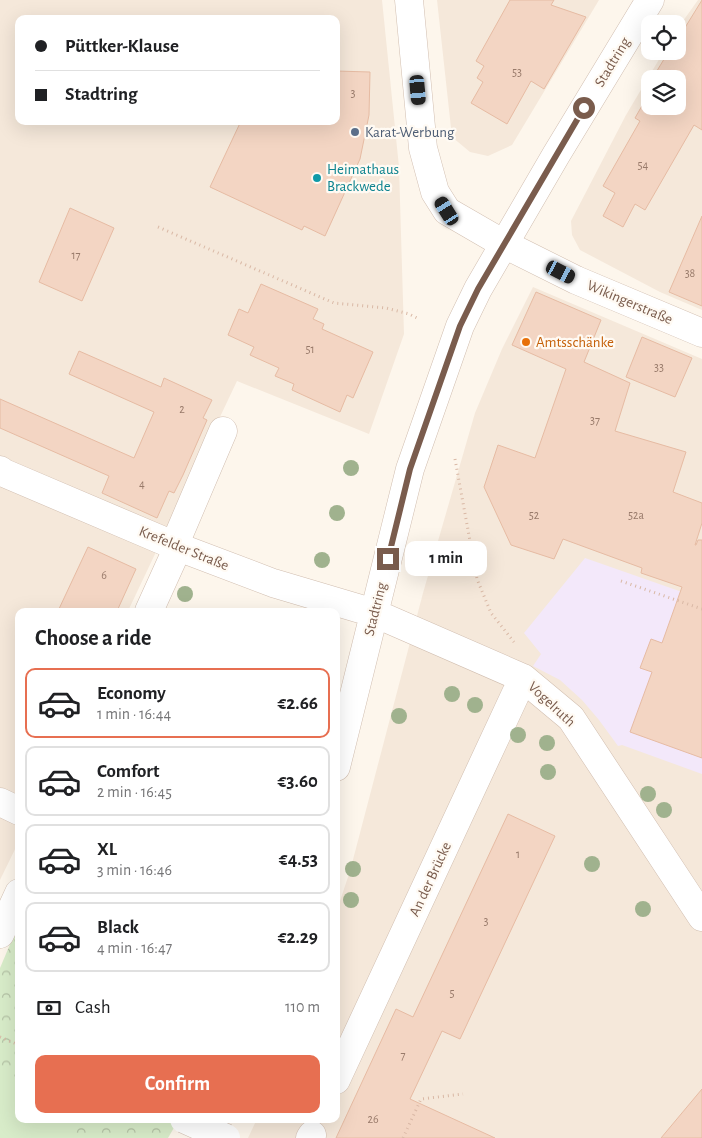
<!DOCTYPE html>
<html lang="en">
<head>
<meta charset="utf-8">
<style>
  body { margin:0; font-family:"Alegreya Sans",sans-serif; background:#f2f2f2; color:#202124; height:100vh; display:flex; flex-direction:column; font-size:19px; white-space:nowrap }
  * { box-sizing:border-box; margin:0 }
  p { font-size:16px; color:#757577 }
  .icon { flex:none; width:28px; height:28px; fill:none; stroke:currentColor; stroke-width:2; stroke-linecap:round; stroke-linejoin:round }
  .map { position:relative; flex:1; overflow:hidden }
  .side { position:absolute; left:15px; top:608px; width:325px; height:515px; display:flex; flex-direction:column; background:#fff; border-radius:10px; box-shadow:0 5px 20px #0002 }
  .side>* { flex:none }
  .top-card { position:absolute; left:15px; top:15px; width:325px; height:110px; border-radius:10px; box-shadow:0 5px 20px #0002; display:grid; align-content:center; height:110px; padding:0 20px; background:#fff }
  .fabs { position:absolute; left:641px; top:15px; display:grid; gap:10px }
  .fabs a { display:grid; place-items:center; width:45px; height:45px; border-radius:10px; background:#fff; box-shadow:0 5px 20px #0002; font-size:25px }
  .end { position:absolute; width:22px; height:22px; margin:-11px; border:6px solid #7a5c4d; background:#fff; box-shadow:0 0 0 2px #fff }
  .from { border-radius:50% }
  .bubble { position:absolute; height:35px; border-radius:10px; background:#fff; box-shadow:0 5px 20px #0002; font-size:16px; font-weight:600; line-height:35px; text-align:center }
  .car { position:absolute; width:15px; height:30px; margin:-15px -8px; border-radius:6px; box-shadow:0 0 4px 1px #0007; background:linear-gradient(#222 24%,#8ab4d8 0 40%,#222 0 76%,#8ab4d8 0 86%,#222 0) }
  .top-card b { display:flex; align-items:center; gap:18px; height:48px; font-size:19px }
  .top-card b+b { border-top:1px solid #e0e0e0 }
  .top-card i { width:12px; height:12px; background:#202124 }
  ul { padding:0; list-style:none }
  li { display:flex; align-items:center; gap:15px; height:70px; margin:0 10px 8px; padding:0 10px; border:2px solid #e0e0e0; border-radius:10px }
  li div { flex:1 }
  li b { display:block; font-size:19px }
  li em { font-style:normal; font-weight:600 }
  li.current { border-color:#e76f51 }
  li>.icon { width:45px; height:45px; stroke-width:1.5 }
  h2 { padding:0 20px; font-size:22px; line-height:60px }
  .pay { display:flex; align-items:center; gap:12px; height:55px; padding:0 20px; font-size:19px }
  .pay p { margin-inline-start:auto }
  .button { display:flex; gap:10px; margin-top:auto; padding:10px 20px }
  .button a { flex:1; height:58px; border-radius:10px; background:#e76f51; color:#fff; font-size:20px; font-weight:600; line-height:58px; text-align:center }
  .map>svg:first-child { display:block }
</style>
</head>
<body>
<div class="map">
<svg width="702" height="1138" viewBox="0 0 702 1138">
  <defs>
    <pattern id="forest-crowns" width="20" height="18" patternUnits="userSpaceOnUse" patternTransform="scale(1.25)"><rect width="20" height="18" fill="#d8ecc9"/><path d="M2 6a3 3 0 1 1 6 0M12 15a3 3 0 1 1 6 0" fill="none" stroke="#b4c2a5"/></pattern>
  </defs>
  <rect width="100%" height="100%" fill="#fdf6ec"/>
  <path fill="#f5e8da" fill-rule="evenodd" d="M0,0H382L399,167L404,334L369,434L237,381L128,611H19V841L0,880ZM19,19H336V121H19Z
    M437,0H599L512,145L488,156L470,152L452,137Z
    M698,0H702V310L660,292L580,250L572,235L571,221L626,115L664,51H678V28ZM650,79H678V106H650Z
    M533,287L702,359V1138H248L257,1119H336V913L350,871L423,593L475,413L502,349Z"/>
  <path fill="#f3e8fa" d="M585,558L702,599V774L622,745L618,746L599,720L582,700L560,680L533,666L541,654L524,633Z"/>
  <path fill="url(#forest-crowns)" d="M14,935L19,937V1119H179L168,1138H0V968Z"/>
  <path fill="#d8ecc9" d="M0,1077L19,1086V1119H82L73,1138H0Z"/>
  <path fill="#f3d5c3" stroke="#e6bba3" d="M510,0H554L551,5L586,17L544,89L531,81L507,124L471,103L483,82L477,78L484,66L476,61Z
    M702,0V130L694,125L645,210L635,204L623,227L603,216L615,193L603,186L640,121L635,118L647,97L642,95L650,82V106H678V79H652L669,51H678V39Z
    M336,71L370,72L369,115L360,159L325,236L304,226L302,230L210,187L241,121H336Z
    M70,208L114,228L82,301L39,282Z
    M702,216V306L669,292Z
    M261,284L318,309L313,319L324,324L322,329L373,352L353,398L347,395L340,412L292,390L294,384L275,376L279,368L250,355L254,347L228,335L239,309L248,313Z
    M536,292L601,320L584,362L630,383L615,431L686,452L673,492L702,503V523L695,545H696L698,540H702V758L630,732L652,672L640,668L651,639L662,643L682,587L641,573L642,568L563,539L554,559L511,545L484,487L498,445L535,458L566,369L512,345Z
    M642,337L692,358L675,397L626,377Z
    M79,351L161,387L164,378L212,400L203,418L207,420L183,475L174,493L169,491L157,518L102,493L109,476L0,428V399L134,458L154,412L69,374Z
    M88,547L136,569L117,611H58Z
    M508,814L555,836L460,1039L442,1031L410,1099L495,1138H336L396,1009L413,1017Z
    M702,1089V1138H661Z"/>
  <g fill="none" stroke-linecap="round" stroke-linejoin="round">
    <g stroke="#d1beb0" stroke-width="29">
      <path id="minor" d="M409,0L423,148L435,192L447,211L504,244L576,280L702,333
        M0,470L4,473L178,547L273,583L374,613L523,678L571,718L702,917
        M174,546L223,431
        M149,611L178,547
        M336,767L410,469L460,326L478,289L556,155L650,0
        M0,802L19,811
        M0,934L19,893
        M336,1080L523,678
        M310,1138L312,1135"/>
    </g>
    <path stroke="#d9b8a5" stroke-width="3" stroke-dasharray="1 4" stroke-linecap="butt" d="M158,227L334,303L386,308L409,314L417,318
      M455,459L477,579L491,613L514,642
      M621,581L702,609
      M0,1037L19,1045
      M403,1138L421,1099L463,1094"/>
    <use href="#minor" stroke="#fff" stroke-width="28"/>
    <g stroke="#d1beb0" stroke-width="29" stroke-linecap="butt">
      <path id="minor-bridge" d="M184,1119L226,1138"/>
    </g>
    <use href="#minor-bridge" stroke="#fff" stroke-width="28"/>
  </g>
  <g fill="#a0b28e">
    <circle cx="351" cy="468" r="8"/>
    <circle cx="337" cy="513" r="8"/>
    <circle cx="322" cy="560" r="8"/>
    <circle cx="185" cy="594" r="8"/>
    <circle cx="452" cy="694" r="8"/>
    <circle cx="475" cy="705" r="8"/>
    <circle cx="399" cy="716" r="8"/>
    <circle cx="518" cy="735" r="8"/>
    <circle cx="547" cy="743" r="8"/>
    <circle cx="548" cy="772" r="8"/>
    <circle cx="648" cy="794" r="8"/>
    <circle cx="664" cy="810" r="8"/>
    <circle cx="592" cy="864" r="8"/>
    <circle cx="353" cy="869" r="8"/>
    <circle cx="351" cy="900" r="8"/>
    <circle cx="643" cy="909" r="8"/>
  </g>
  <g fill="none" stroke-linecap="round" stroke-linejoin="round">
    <path stroke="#7a5c4d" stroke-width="6" d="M388,559L410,469L460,326L478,289L584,108"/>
  </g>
  <circle fill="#5c6f8a" stroke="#fffaf3" stroke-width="2" cx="355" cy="132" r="5"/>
  <circle fill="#0f9aa8" stroke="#fffaf3" stroke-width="2" cx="317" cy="178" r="5"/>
  <circle fill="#e8710a" stroke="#fffaf3" stroke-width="2" cx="526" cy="342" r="5"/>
  <g text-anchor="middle" stroke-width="4.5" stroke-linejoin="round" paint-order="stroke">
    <g font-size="12" fill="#987a6a">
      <text x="517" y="76">53</text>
      <text x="353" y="97">3</text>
      <text x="643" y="169">54</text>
      <text x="76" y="259">17</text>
      <text x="690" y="277">38</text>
      <text x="310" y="353">51</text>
      <text x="659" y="371">33</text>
      <text x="182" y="413">2</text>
      <text x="595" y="424">37</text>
      <text x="142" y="488">4</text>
      <text x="534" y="519">52</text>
      <text x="636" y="519">52a</text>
      <text x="104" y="579">6</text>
      <text x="518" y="858">1</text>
      <text x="486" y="925">3</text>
      <text x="452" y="997">5</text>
      <text x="403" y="1059">7</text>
      <text x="373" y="1123">26</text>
    </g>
    <g font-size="15" fill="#7a5c4d" stroke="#fffaf3">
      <text transform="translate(612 62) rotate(-59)" y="5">Stadtring</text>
      <text transform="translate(630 302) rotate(23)" y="5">Wikingerstraße</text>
      <text transform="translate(184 548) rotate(22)" y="5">Krefelder Straße</text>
      <text transform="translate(375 609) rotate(-76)" y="5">Stadtring</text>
      <text transform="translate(552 704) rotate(43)" y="5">Vogelruth</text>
      <text transform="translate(430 879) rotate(-65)" y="5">An der Brücke</text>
    </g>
    <g font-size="15" fill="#4e5e75" stroke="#fffaf3" text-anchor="start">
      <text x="365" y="137">Karat-Werbung</text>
    </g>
    <g font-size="15" fill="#0d838f" stroke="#fffaf3" text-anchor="start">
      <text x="327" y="174">Heimathaus<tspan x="327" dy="17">Brackwede</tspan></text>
    </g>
    <g font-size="15" fill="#c56008" stroke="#fffaf3" text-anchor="start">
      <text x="536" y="347">Amtsschänke</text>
    </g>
  </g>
</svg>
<div class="fabs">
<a><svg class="icon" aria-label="locate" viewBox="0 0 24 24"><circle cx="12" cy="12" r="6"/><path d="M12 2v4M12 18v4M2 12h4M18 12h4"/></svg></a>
<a><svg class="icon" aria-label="layers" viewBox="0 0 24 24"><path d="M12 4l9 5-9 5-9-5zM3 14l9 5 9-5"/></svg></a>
</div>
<i class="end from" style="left:584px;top:108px"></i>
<i class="end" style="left:388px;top:559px"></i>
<div class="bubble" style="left:405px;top:541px;width:82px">1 min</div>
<i class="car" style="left:418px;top:90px;rotate:175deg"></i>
<i class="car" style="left:447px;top:211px;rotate:328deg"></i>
<i class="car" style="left:561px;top:272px;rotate:117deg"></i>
<div class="top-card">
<b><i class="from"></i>Püttker-Klause</b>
<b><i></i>Stadtring</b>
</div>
<section class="side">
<h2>Choose a ride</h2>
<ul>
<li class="current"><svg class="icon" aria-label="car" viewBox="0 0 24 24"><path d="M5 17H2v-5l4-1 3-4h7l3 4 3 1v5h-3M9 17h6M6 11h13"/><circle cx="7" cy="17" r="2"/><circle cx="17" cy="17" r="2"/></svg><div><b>Economy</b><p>1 min · 16:44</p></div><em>€2.66</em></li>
<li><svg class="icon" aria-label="car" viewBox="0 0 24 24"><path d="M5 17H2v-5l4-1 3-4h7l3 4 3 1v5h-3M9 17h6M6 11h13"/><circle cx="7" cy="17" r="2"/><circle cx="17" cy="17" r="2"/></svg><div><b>Comfort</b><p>2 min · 16:45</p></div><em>€3.60</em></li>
<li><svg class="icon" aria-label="car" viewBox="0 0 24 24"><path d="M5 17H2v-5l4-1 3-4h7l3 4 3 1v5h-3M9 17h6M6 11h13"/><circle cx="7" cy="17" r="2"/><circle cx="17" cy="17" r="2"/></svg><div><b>XL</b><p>3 min · 16:46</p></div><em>€4.53</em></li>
<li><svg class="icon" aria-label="car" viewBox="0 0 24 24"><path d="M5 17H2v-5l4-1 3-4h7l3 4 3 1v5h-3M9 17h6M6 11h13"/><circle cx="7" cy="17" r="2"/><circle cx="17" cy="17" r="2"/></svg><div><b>Black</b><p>4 min · 16:47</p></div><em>€2.29</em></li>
</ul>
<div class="pay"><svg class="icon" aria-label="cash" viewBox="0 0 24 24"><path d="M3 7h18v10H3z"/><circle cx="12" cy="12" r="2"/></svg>Cash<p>110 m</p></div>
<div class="button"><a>Confirm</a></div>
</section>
</div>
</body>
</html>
